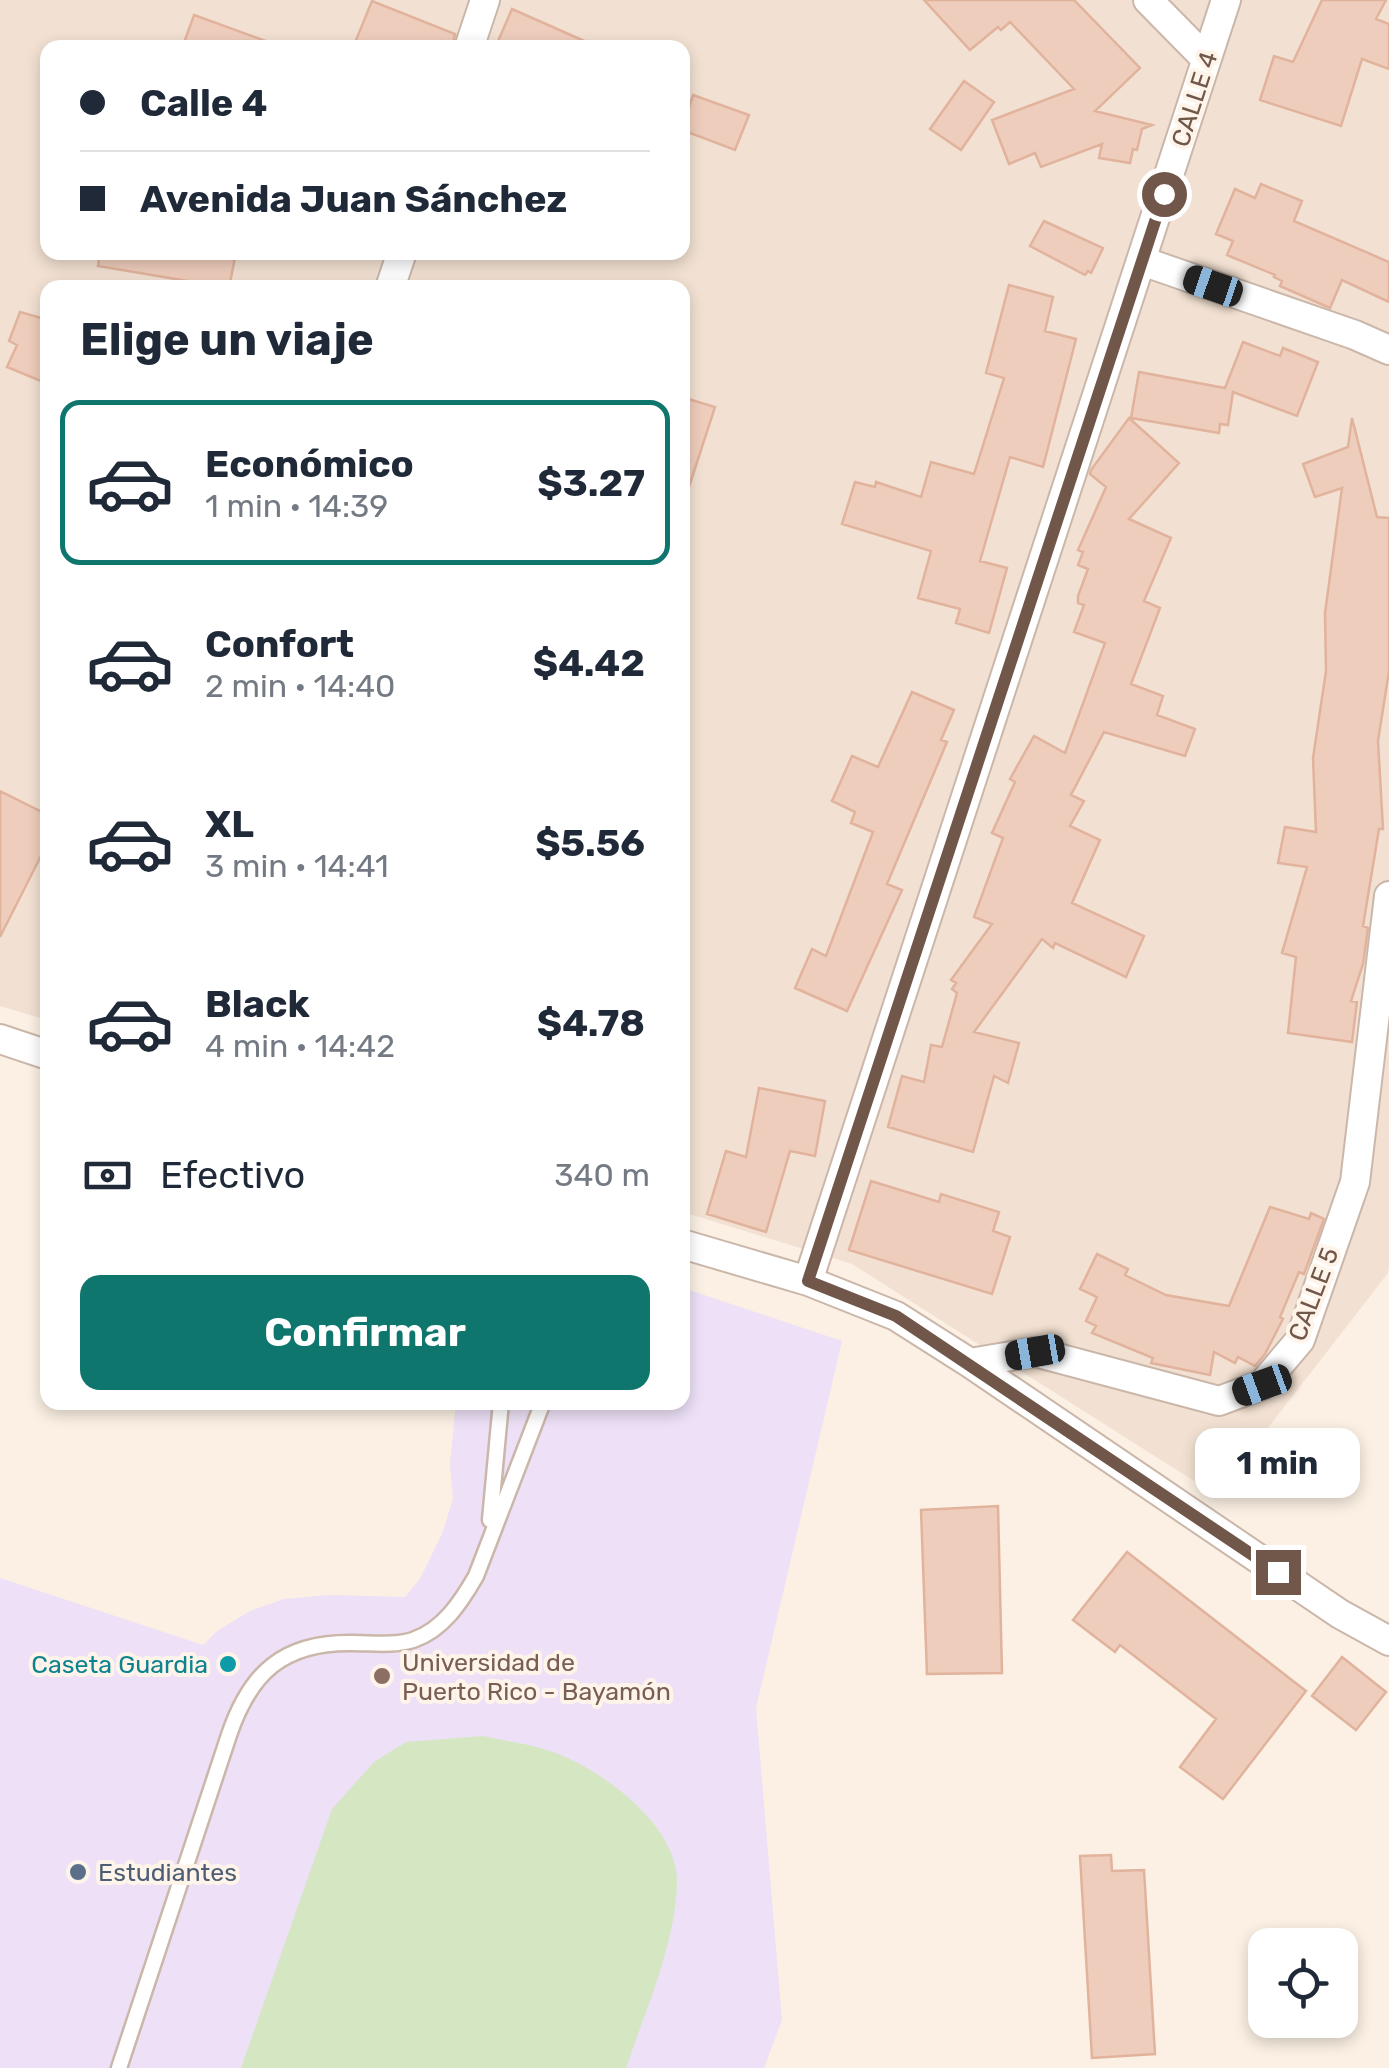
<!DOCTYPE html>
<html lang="es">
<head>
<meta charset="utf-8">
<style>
  body { margin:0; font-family:Rubik,sans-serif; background:#f6f6f7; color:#1f2937; height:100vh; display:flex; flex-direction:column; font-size:38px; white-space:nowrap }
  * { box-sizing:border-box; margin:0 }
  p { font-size:32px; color:#747a83 }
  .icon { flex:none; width:55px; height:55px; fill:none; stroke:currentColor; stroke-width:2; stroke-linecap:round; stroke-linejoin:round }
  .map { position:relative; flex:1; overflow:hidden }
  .drawer { position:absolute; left:40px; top:280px; width:650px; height:1130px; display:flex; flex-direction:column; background:#fff; border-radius:20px; box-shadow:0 5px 15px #0003 }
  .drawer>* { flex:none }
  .banner { position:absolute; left:40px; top:40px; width:650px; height:220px; border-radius:20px; box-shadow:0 5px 15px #0003; display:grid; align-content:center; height:220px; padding:0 40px; background:#fff }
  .fabs { position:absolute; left:1248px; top:1928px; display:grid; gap:20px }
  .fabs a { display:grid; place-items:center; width:110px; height:110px; border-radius:20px; background:#fff; box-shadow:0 5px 15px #0003; font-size:50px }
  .end { position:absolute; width:45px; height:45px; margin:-22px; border:12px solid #71564a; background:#fff; box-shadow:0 0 0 5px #fff }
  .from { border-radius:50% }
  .bubble { position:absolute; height:70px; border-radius:20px; background:#fff; box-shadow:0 5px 15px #0003; font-size:32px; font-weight:700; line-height:70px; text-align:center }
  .car { position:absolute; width:30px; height:60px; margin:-30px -15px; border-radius:12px; box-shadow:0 0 8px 2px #0007; background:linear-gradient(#222 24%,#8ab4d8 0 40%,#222 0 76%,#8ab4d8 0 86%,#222 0) }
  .banner b { display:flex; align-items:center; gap:35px; height:95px; font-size:38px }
  .banner b+b { border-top:2px solid #e0e1e3 }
  .banner i { width:25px; height:25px; background:#1f2937 }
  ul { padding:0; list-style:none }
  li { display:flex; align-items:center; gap:30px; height:165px; margin:0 20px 15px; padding:0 20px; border:5px solid transparent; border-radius:20px }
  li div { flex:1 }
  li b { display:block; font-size:38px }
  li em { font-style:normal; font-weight:700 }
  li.selected { border-color:#0f766e }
  li>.icon { width:90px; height:90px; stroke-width:1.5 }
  h2 { padding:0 40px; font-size:45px; line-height:120px }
  .pay { display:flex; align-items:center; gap:25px; height:110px; padding:0 40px; font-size:38px }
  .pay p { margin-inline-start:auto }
  .primary-button { display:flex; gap:20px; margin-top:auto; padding:20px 40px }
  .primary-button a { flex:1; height:115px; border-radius:20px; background:#0f766e; color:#fff; font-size:40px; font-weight:700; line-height:115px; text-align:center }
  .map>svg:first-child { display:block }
</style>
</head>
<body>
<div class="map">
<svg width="1389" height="2068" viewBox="0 0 1389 2068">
  <rect width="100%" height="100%" fill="#fbf0e3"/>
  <path fill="#f2e1d2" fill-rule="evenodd" d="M0,0H1389V1266L1388,1273L1216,1495L852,1264L683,1212L682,288H48L47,1020L0,1006ZM48,48H682V252H48Z"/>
  <path fill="#ede0f7" d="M683,1288L842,1341L756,1708L782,2020L764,2068H0V1578L203,1645L217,1631L250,1611L284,1599L330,1595L405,1597L420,1579L442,1534L453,1499L450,1464L456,1403L682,1402Z"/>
  <path fill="#d4e7c2" d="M483,1736C505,1741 529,1744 550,1751C600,1768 678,1824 677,1883C675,1946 646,2009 626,2068H241L332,1809L374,1762L406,1742Z"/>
  <path fill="#efcdbc" stroke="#e1b39d" stroke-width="2.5" d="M924,0H1074L1140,68L1095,111L1152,125L1142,129L1137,150L1133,149L1130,163L1099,158L1102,144L1041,167L1035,153L1009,164L992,120L1074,89L1010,22L1001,30L998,27L970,50Z
    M1322,0H1386L1376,19L1389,24V69L1362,59L1341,126L1260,100L1274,56L1293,62Z
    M372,1L455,34L452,48H374L356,40Z
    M512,9L600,48H495Z
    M194,15L274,44L273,48H182Z
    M964,81L994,102L961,150L930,129Z
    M693,95L749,115L735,150L682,130Z
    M1261,184L1302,201L1294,221L1389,262V302L1342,280L1330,308L1280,286L1282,281L1274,277L1275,275L1227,255L1233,241L1216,234L1235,189L1255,198Z
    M1044,221L1103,248L1091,273L1088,271L1085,275L1030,246Z
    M100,252H236L229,288L98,266Z
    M1009,285L1053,297L1045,331L1076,339L1043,467L1010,457L980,561L1007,568L989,633L956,623L960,609L918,598L931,551L842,524L855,482L875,487L876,482L921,497L931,462L974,474L1004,378L986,373Z
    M20,312L48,320V384L7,367L17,345L9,341Z
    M1243,342L1280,356L1283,348L1318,362L1297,416L1233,392L1228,425L1220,424L1219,433L1131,418L1139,372L1225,388Z
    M682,397L715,407L688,490L682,489Z
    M1129,418L1179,463L1129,519L1171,538L1144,601L1160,608L1131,684L1163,696L1157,715L1195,729L1185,756L1104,732L1071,795L1084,801L1070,826L1100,840L1072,903L1144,936L1126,977L1055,943L1053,948L1042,939L974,1032L1019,1043L1008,1083L994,1076L973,1152L888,1127L902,1076L924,1082L931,1045L942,1047L957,993L952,989L956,983L951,980L992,924L974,917L1003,838L992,833L1015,782L1010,779L1034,736L1065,753L1105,643L1074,632L1084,605L1078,603V596L1088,569L1078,565L1083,552L1078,550L1106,487L1090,474L1091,470Z
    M1352,418L1377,517L1389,518V671L1378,741L1383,829H1379L1363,926L1368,928L1363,964L1351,1001L1357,1002L1352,1042L1288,1033L1296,957L1282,953L1307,867L1278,863L1285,827L1316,832L1313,758L1326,671L1325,613L1342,488L1315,497L1303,464L1348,447Z
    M912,692L954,710L941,740L947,742L887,884L902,890L847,1011L795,988L812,949L826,956L873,832L851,823L855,812L832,801L852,756L878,767Z
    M0,791L48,815V842L0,937Z
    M759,1088L825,1101L815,1156L790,1151L766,1232L707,1214L726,1151L746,1157Z
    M871,1181L939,1202L941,1194L999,1212L993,1231L1010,1237L992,1294L849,1250Z
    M1270,1207L1309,1219L1311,1213L1324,1219L1304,1274L1299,1272L1280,1317L1283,1319L1265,1354L1255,1366L1238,1357L1235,1363L1214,1352L1210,1375L1151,1363L1153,1358L1092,1333L1096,1326L1086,1321L1097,1297L1080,1289L1097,1254L1128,1269L1125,1275L1166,1295L1229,1306Z
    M998,1506L1002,1673L927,1674L921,1510Z
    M1127,1552L1306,1691L1223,1799L1180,1767L1216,1719L1120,1645L1115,1652L1073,1620Z
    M1342,1657L1386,1692L1356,1730L1312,1696Z
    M1111,1855L1112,1871L1144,1870L1155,2054L1092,2058L1080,1856Z"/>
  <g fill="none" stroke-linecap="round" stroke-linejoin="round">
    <g stroke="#cbb7aa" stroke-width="19">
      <path id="service" d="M490,1520L501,1402
        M119,2068L229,1735C250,1673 283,1642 352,1643C372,1643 393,1646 413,1640C443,1630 461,1602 476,1576L543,1402"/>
    </g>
    <g stroke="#cbb7aa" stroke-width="32">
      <path id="minor" d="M1148,0L1206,59
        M469,48L485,0
        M1142,261L1355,335L1389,350
        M390,288L402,252
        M0,1039L48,1055
        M682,1244L808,1281L896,1316L970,1363L1340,1614L1389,1641
        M808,1281L1226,0
        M970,1363L1035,1352L1219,1401L1262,1385L1300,1340L1355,1182L1389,896"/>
    </g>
    <use href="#service" stroke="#fff" stroke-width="14"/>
    <use href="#minor" stroke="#fff" stroke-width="28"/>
  </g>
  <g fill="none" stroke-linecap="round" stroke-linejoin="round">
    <path stroke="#71564a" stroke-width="12" d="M1164,194L808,1281L896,1316L1278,1572"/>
  </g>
  <circle fill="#0f9aa8" stroke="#fef4e9" stroke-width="4" cx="228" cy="1664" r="10"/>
  <circle fill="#8d6e63" stroke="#fef4e9" stroke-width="4" cx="382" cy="1676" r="10"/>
  <circle fill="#5c6f8a" stroke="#fef4e9" stroke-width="4" cx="78" cy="1872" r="10"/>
  <g text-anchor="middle" stroke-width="8" stroke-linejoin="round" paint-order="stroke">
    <g font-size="25" fill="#71564a" stroke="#fef4e9">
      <text transform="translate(1194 99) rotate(-72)" y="9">CALLE 4</text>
      <text transform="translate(1313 1294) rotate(-69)" y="9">CALLE 5</text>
    </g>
    <g font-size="25" fill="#785e54" stroke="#fef4e9" text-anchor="start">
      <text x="402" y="1671">Universidad de<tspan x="402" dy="29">Puerto Rico - Bayamón</tspan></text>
    </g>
    <g font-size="25" fill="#0d838f" stroke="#fef4e9" text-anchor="end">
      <text x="208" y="1673">Caseta Guardia</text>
    </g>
    <g font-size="25" fill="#4e5e75" stroke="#fef4e9" text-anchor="start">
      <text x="98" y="1881">Estudiantes</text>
    </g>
  </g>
</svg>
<div class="fabs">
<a><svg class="icon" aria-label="locate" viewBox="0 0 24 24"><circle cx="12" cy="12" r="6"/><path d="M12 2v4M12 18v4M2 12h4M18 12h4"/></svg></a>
</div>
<i class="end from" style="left:1164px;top:194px"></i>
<i class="end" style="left:1278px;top:1572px"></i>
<div class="bubble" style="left:1195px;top:1428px;width:165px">1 min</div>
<i class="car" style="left:1213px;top:286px;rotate:289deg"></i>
<i class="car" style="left:1035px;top:1352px;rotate:260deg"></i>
<i class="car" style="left:1262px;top:1385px;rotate:250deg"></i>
<div class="banner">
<b><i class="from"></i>Calle 4</b>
<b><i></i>Avenida Juan Sánchez</b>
</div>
<section class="drawer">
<h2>Elige un viaje</h2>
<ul>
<li class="selected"><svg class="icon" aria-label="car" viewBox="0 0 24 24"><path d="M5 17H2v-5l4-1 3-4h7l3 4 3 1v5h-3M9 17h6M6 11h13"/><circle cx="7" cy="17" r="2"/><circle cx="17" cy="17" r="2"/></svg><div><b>Económico</b><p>1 min · 14:39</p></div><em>$3.27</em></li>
<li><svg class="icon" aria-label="car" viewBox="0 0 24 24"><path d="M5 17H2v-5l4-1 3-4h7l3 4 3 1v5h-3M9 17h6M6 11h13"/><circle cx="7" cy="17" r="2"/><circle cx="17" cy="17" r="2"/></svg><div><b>Confort</b><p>2 min · 14:40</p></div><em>$4.42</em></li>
<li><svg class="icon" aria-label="car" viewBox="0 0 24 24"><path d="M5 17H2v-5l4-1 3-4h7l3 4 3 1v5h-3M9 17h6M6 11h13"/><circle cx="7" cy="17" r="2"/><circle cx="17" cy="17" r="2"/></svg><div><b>XL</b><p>3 min · 14:41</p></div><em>$5.56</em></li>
<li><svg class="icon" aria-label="car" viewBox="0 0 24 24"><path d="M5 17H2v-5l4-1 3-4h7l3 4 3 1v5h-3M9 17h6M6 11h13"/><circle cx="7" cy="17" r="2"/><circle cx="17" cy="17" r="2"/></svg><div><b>Black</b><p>4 min · 14:42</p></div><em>$4.78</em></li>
</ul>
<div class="pay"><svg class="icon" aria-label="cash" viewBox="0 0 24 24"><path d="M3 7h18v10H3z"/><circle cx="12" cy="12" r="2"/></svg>Efectivo<p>340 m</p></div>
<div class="primary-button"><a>Confirmar</a></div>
</section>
</div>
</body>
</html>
